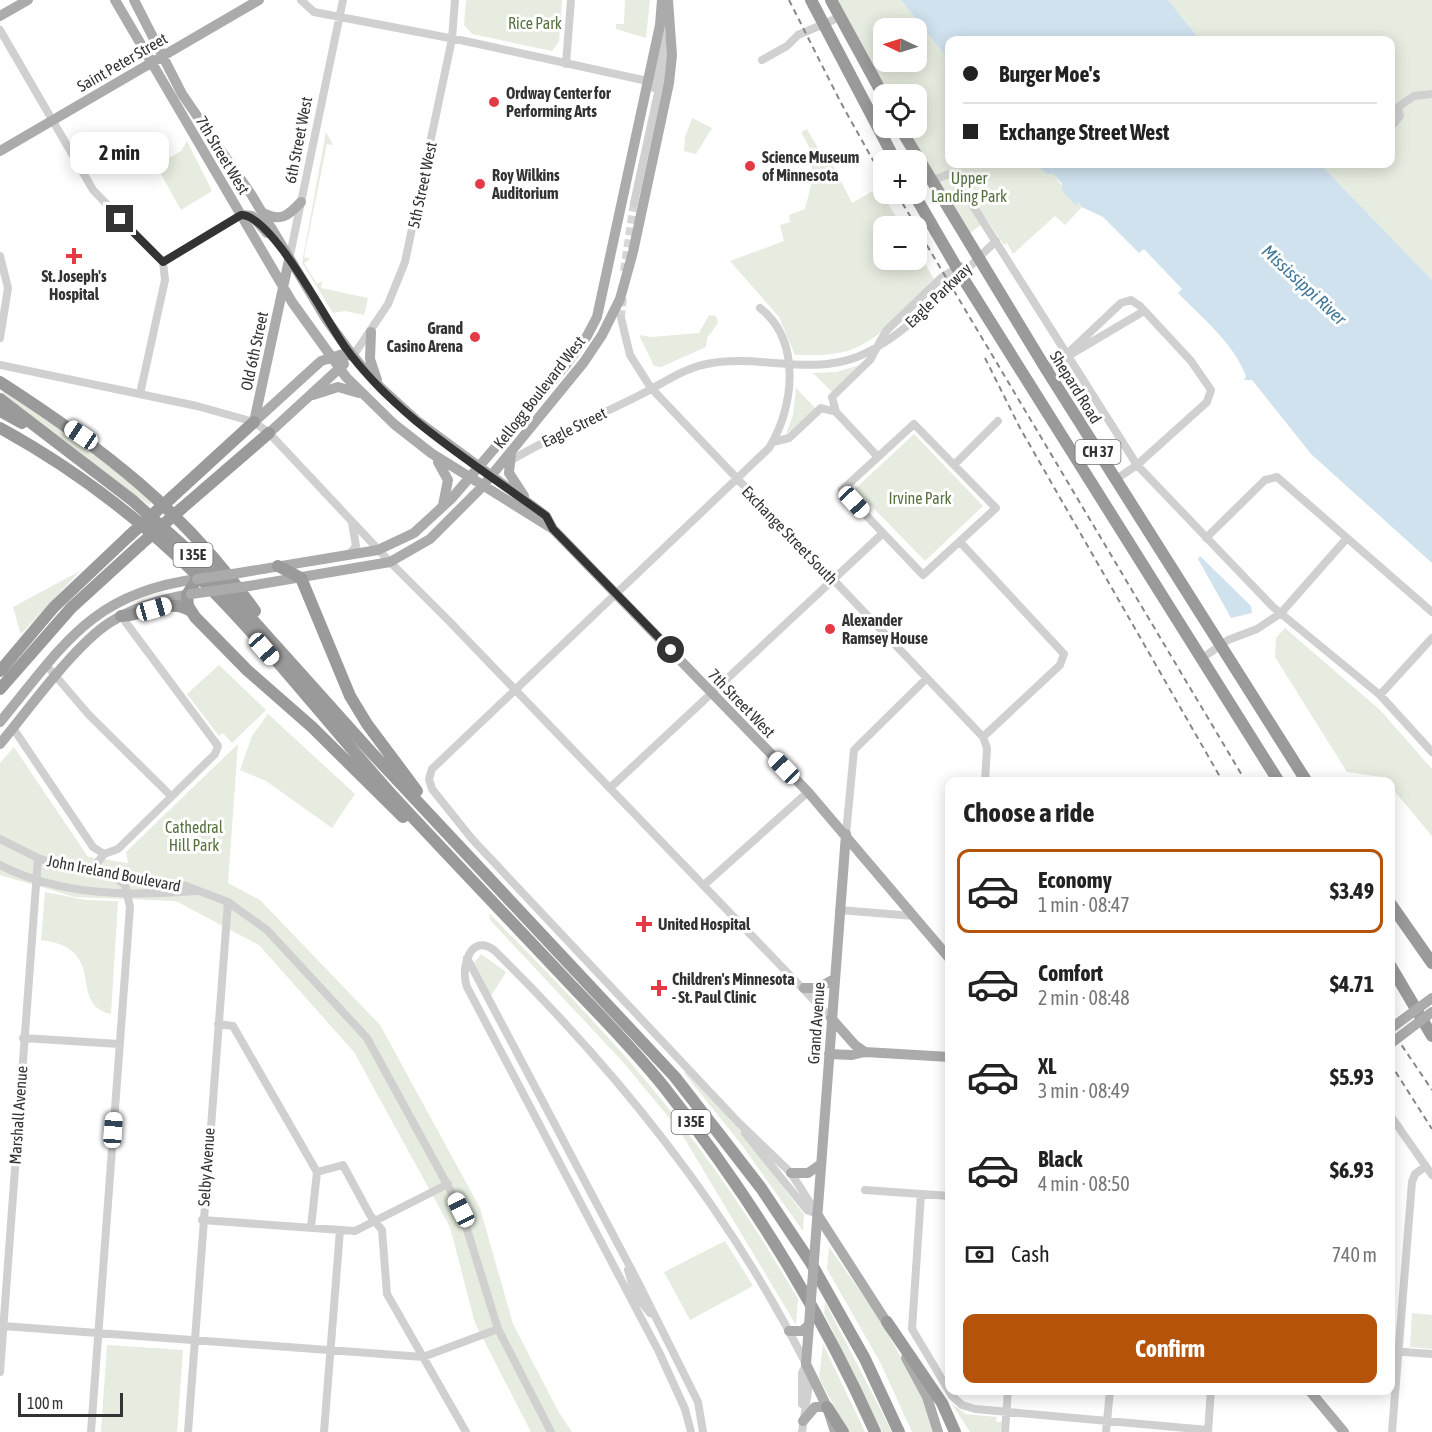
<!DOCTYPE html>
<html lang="en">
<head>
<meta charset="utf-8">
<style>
  body { margin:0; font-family:"Asap Condensed",sans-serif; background:#f6f6f6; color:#222; height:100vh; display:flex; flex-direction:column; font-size:22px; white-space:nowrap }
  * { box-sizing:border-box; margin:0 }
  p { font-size:20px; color:#767676 }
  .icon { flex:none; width:33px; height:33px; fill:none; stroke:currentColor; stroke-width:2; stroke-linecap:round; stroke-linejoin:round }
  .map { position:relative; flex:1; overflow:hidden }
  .panel { position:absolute; left:945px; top:777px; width:450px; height:618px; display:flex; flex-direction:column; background:#fff; border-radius:12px; box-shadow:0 3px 15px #0003 }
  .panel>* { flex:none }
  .top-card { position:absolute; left:945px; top:36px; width:450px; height:132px; border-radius:12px; box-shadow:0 3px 15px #0003; display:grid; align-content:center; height:132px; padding:0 18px; background:#fff }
  .needle { width:39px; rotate:274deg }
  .buttons { position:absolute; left:873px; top:18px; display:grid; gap:12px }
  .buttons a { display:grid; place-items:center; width:54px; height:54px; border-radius:12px; background:#fff; box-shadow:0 3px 15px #0003; font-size:30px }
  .scale { position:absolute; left:18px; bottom:15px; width:105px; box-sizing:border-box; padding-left:6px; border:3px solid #333; border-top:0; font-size:16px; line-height:21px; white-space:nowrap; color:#333; -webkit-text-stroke:4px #fff; paint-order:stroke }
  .end { position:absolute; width:27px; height:27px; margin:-14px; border:8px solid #333; background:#fff; box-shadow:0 0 0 3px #fff }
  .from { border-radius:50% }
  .bubble { position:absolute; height:42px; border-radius:12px; background:#fff; box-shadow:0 3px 15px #0003; font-size:20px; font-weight:700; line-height:42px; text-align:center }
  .car { position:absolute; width:18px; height:36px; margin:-18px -9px; border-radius:8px; box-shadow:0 0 4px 2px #0007; background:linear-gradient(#fff 24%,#345 0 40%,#fff 0 76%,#345 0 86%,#fff 0) }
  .top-card b { display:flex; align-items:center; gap:21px; height:57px; font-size:22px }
  .top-card b+b { border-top:2px solid #e0e0e0 }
  .top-card i { width:15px; height:15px; background:#222 }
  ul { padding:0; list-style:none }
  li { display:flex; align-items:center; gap:18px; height:84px; margin:0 12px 9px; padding:0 6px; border:3px solid transparent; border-radius:12px }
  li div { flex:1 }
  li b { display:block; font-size:22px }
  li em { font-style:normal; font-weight:700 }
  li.selected { border-color:#b45309 }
  li>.icon { width:54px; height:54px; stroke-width:1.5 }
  h2 { padding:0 18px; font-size:27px; line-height:72px }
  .pay { display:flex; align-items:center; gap:15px; height:66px; padding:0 18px; font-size:22px }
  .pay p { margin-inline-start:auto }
  .button { display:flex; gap:12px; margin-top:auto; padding:12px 18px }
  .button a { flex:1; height:69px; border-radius:12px; background:#b45309; color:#fff; font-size:24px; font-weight:700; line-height:69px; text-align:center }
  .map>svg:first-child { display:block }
</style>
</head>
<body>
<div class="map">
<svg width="1432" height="1432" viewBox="0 0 1432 1432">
  <rect width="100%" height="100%" fill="#fff"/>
  <path fill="#e6ecdf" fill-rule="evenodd" d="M466,0H562L559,42L552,51L472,34L464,25Z
    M625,0H650L646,38L616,29V24H624Z
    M837,0H901L949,60L950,164H1036L1046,174H1053L1076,205L1079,202L1083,206L1065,225L1055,216L1013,254L1007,243L1004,245L987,220L969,234L906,128H916V94H888ZM884,28H916V62H884Z
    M1168,0H1432V280L1320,164H1390V40H1200Z
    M692,118L712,128L696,154L684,151L685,137Z
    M807,129L826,162L833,165L852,203L878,188L902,226H884V260H916L917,250L934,279C910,303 883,339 850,350C832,356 813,355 795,355L779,317L730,261L784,241L780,225L790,222L789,215L805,209L812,181V164L820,167L801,132Z
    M326,132L333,145L327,144L304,257L310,259L304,263L317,284L322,281L321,288L368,298L364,315L345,311L333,313L302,263Z
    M187,141L212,191L181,210L156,165L181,151Z
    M709,315L716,316L718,323L707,338L706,347L661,367L654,366L639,335L652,337L699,333Z
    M860,365L833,393L813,373L836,372Z
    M796,388L816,409L786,434L793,415Z
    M3,390L27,403L154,500L149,505L2,397Z
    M914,434L983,506L925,561L855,489Z
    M80,571L22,633L20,632L13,607Z
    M1285,628L1380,710L1432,769V836L1391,787L1390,782L1386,781L1382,777L1347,772L1275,657L1276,638Z
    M219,665L266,710L232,743L223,733L219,736L187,694Z
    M268,714L355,794L332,828L266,781L240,770L252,736Z
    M238,744L228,883L260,900L380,1025L480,1208L513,1324L558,1411L572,1432H531L475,1323L450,1227L354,1052L259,945L176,901L75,897L0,875V763L14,747L88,857L128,863L126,852Z
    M45,892L86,900L118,901L111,1014C66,1004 110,948 41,940Z
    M489,913C546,972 604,1029 656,1093C708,1156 754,1224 795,1294L798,1299L796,1325L680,1131L622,1061L490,920Z
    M481,954L506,972L491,996L474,963Z
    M687,1070L742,1132L804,1215L803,1231L741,1144L684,1073Z
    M725,1241L753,1286L690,1320L664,1272Z
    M829,1247L877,1315L923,1396L935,1432H912L880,1362L827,1269Z
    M825,1302L892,1432H882L824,1313Z
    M1412,1313L1432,1315V1349L1410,1347Z
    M823,1344L865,1432H848L819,1378Z
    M107,1345L183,1350L177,1432H101Z
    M952,1404L966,1414L997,1417L996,1422H1003L1000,1432H970Z"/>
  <path fill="#cfe2ee" d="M901,0H1168L1200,40H950L949,60Z
    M1036,164H1320L1432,280V563L1311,454L1252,380H1244L1246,376C1233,342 1202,318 1178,293L1182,289L1144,249L1139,253L1103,217L1082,207L1079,202L1076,205L1062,191V184L1053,174H1046Z
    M1200,556L1251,606L1252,613L1231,618L1198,559Z"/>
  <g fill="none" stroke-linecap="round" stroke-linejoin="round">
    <path stroke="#d6d6d6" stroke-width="8" stroke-dasharray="8 4" stroke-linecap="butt" d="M624,271L634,203
      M621,318L623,296"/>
    <path stroke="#d0d0d0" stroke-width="8" d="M301,0L314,12L465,41L661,84
      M0,30L93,190L163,262
      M762,60L787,46L798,35L840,17
      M566,64L571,0
      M654,88L662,39L661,30
      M1398,107L1414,96L1432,94
      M1390,128L1400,116L1398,107
      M931,181L949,174L956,179L1137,465L1273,607L1380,695L1432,752
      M634,203L669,42
      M0,256L8,288L0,338
      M289,260L343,0
      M163,262L241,215
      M760,308C802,341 794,408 769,448L432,769L429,779L432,789L472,839L738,1122L791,1173L817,1214
      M621,318L630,355L651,388L983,737L987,748L985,782
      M1066,355L1121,303L1131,300L1140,306L1191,361L1211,390L1207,402L1137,465L1115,480
      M353,356L388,304L405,262L452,39L455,0
      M0,365L197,406L254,422L269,433L390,562L449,621L831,1018
      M1046,369L1144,311
      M140,394L165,280L163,262
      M914,424L996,508L923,575L842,490Z
      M773,442L789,438L821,408L836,412
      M878,457L836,412L832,397L870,360L886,331L941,278L960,266
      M508,462C550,437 594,418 638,396C663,384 684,367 712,363C759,355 811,375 857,357C909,336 955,279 996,241
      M954,465L998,421
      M1206,538L1265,480L1277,477L1432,612
      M960,542L1064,654L1060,665L983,737
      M348,556L356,546L352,523
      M1201,659L1228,640L1257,629L1281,613L1347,538
      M47,666L89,715L171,796
      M1380,695L1432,638
      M13,728L93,847L104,854
      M610,788L883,533
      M846,834L854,750L927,678
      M0,839L38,858L53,863L186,886L228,902L267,930L367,1038L461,1210L498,1329L551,1432
      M0,865C60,896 130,896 196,891
      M91,871L104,854L118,849L215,754L218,746L121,616
      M704,885L808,792
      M839,910L914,916
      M467,958L638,1282L698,1402L703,1432
      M218,1024L233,1026L317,1172L311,1227
      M23,1038L119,1044
      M1390,1115L1432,1175
      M745,1133L807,1210L817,1214
      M317,1172L343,1165L370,1215L382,1230L387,1294L466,1432
      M865,1190L950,1196
      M921,1194L912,1329L952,1396L962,1405L975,1409L1208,1430
      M202,1220L355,1231L448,1184
      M628,1270L635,1294L650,1313
      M3,1326L423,1357L498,1329
      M1390,1351L1432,1354
      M0,1372L38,858
      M802,1404V1373L806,1365
      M91,1432L130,907L125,885L113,876
      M188,1432L228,902
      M324,1432L340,1230
      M691,1432L685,1409L659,1352L467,987C460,969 470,932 494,950C618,1072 728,1208 806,1364L809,1384L802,1432
      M1005,1432L1008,1390
      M1106,1432L1110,1390
      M1208,1432L1211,1390
      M1392,1432L1412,1182L1415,1174L1426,1166"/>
    <path stroke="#ababab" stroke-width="10" d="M115,0L292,302L346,377L394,424L431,453L553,529
      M134,0L182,94L251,194L326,319L353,356L381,388L416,420L546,516L553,529L808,792L950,959
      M0,16L28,0
      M0,151L259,0
      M263,213C281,222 288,216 301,202
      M241,215L252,216L267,233
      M371,332L370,359L377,380
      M313,395L338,387L359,393
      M254,422L289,260
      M254,422L321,361L343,354L353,356
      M269,433L344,364
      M511,453L509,473L524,496
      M438,462L448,480L443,505
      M239,573L378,550L414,533L452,498L565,366L587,336L597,317L660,25L662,0
      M249,586L390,562L430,539L482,487L584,362L602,335L620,299L633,252L669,83L672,55L668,0
      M0,722C63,646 91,593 197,579
      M0,744C28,710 74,646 109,623C134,607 161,599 191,594
      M804,988H818L834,979
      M831,1018L855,1045L865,1052L950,1057
      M829,1054L852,1055L865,1052
      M791,1173H808L821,1164
      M817,1214L891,1329
      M815,1247L846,834
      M809,1325L806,1364L827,1407L835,1432
      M789,1331H802L809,1325
      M906,1358L927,1397L938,1432
      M1309,1390L1344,1432
      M803,1421L815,1407H827"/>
    <path stroke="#9a9a9a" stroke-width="12" d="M811,0L895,160
      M831,0L884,97
      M900,128L1046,369L1307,782
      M914,194L961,275L1279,782
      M0,382C101,447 185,511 255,611
      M0,399L132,500L199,560L371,752L675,1077L761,1188L811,1263L865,1359L899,1432
      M0,411L22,423
      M0,428C75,469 144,522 204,582C271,649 329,725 392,795C452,860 513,923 573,987C604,1019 636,1052 664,1087C748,1193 820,1309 875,1432
      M171,498L254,422
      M181,509L269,433
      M278,566L301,578L350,696L367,724L417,791
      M197,579L187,595L188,606L195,617L247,670L312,727L403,817
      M121,616C146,615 169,597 191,611
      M0,671L54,607L129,536
      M0,689L71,608L140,545
      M1390,903L1432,963
      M1390,965L1432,1036
      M887,1322L942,1403L955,1432
      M827,1407L843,1432"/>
    <path stroke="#888" stroke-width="2" stroke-dasharray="6 4.5" stroke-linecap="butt" d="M789,0L841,103L884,180
      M897,194L916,226
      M916,227L1246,782
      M985,358L1020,428L1223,782
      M1390,1028L1432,1090
      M1390,1063L1432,1129"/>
    <path stroke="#ababab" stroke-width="10" d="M197,579L239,573
      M191,594L249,586
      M1390,1029L1432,998
      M1390,1044L1432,1012
      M809,1325L815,1247"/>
    <path stroke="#9a9a9a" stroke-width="12" d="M129,536L171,498
      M140,545L181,509"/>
  </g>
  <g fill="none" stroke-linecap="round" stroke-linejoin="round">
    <path stroke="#333" stroke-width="8" d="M120,219L163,262L241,215C271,214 326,320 345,347C396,418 477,465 546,516L553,529L671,650"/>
  </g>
  <g fill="#e63946" stroke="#fff" stroke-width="2">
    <circle cx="494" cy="102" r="6"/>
    <circle cx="750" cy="166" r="6"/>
    <circle cx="480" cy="184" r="6"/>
    <path d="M71 247h6v6h6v6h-6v6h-6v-6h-6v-6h6z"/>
    <circle cx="475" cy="337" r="6"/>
    <circle cx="830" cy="629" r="6"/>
    <path d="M641 915h6v6h6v6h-6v6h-6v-6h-6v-6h6z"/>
    <path d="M656 979h6v6h6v6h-6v6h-6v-6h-6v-6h6z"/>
  </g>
  <g text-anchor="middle" stroke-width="6" stroke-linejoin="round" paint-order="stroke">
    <g fill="#fff" stroke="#707070" stroke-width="1.5">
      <rect x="1075.5" y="440" width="45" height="24" rx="4.5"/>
      <rect x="173.5" y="543" width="39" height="24" rx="4.5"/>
      <rect x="671.5" y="1110" width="39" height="24" rx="4.5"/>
    </g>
    <g font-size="15" font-weight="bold" fill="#333">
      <text x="1098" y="457">CH 37</text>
      <text x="193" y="560">I 35E</text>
      <text x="691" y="1127">I 35E</text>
    </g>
    <g font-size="16" fill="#56703f" stroke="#fff">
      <text x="535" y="29">Rice Park</text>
      <text x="969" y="184">Upper<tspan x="969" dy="18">Landing Park</tspan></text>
      <text x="920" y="504">Irvine Park</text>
      <text x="194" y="833">Cathedral<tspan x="194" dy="18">Hill Park</tspan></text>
    </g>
    <g font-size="16" fill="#333" stroke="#fff">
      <text transform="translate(122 62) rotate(-30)" y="6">Saint Peter Street</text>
      <text transform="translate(298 140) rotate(-79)" y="6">6th Street West</text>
      <text transform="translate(223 155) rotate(59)" y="6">7th Street West</text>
      <text transform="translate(422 185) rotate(-78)" y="6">5th Street West</text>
      <text transform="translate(938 295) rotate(-44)" y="6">Eagle Parkway</text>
      <text transform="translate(254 351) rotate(-78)" y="6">Old 6th Street</text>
      <text transform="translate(1076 387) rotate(58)" y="6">Shepard Road</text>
      <text transform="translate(539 392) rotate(-52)" y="6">Kellogg Boulevard West</text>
      <text transform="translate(574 427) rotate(-26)" y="6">Eagle Street</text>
      <text transform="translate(790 535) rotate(46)" y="6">Exchange Street South</text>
      <text transform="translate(742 703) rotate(46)" y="6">7th Street West</text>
      <text transform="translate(114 873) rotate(11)" y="6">John Ireland Boulevard</text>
      <text transform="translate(816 1023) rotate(-86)" y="6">Grand Avenue</text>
      <text transform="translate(18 1115) rotate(-86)" y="6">Marshall Avenue</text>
      <text transform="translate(206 1167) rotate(-86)" y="6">Selby Avenue</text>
    </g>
    <g font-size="16" font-weight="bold" fill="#333" stroke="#fff" text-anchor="start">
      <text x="506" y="99">Ordway Center for<tspan x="506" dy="18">Performing Arts</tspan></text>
      <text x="762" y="163">Science Museum<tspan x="762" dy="18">of Minnesota</tspan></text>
      <text x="492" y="181">Roy Wilkins<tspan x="492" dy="18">Auditorium</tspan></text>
      <text x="74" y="282" text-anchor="middle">St. Joseph's<tspan x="74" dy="18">Hospital</tspan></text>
      <text x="463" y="334" text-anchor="end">Grand<tspan x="463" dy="18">Casino Arena</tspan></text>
      <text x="842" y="626">Alexander<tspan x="842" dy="18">Ramsey House</tspan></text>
      <text x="658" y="930">United Hospital</text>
      <text x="672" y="985">Children's Minnesota<tspan x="672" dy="18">- St. Paul Clinic</tspan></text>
    </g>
    <g font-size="18" font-style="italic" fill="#3f7597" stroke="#fff">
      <text transform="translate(1304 285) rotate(43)" y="6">Mississippi River</text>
    </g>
  </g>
</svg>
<div class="buttons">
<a><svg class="needle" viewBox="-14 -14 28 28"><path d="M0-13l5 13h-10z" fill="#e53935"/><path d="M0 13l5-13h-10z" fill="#767676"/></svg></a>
<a><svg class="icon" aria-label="locate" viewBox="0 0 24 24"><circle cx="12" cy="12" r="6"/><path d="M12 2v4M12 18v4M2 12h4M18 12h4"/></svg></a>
<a>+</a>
<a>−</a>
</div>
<div class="scale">100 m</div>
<i class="end from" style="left:671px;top:650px"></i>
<i class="end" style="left:120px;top:219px"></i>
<div class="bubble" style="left:70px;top:132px;width:99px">2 min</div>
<i class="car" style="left:81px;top:435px;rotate:304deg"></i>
<i class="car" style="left:854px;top:502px;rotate:137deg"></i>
<i class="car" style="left:154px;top:609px;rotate:74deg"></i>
<i class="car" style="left:264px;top:649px;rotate:139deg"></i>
<i class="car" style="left:784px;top:768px;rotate:316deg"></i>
<i class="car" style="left:113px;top:1130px;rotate:4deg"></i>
<i class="car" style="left:461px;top:1210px;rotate:333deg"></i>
<div class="top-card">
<b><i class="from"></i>Burger Moe's</b>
<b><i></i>Exchange Street West</b>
</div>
<section class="panel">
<h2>Choose a ride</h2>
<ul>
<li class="selected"><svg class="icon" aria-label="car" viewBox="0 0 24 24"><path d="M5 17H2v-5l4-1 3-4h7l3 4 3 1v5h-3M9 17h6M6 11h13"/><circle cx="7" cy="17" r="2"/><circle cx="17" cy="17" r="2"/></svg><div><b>Economy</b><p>1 min · 08:47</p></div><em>$3.49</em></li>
<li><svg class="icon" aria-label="car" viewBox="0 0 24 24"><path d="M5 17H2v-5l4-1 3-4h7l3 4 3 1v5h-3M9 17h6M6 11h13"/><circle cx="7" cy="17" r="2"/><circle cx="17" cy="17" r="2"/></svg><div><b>Comfort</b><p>2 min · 08:48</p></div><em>$4.71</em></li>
<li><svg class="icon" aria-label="car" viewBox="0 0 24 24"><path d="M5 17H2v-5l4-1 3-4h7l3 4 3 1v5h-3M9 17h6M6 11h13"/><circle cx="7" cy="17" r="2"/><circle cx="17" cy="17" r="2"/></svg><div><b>XL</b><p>3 min · 08:49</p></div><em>$5.93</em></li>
<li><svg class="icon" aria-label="car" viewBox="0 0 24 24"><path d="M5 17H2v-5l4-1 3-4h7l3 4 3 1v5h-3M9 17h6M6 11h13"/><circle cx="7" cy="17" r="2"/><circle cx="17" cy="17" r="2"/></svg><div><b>Black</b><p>4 min · 08:50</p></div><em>$6.93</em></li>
</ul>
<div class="pay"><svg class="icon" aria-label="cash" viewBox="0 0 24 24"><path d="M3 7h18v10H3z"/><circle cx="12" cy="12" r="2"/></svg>Cash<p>740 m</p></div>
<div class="button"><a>Confirm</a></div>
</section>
</div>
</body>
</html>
